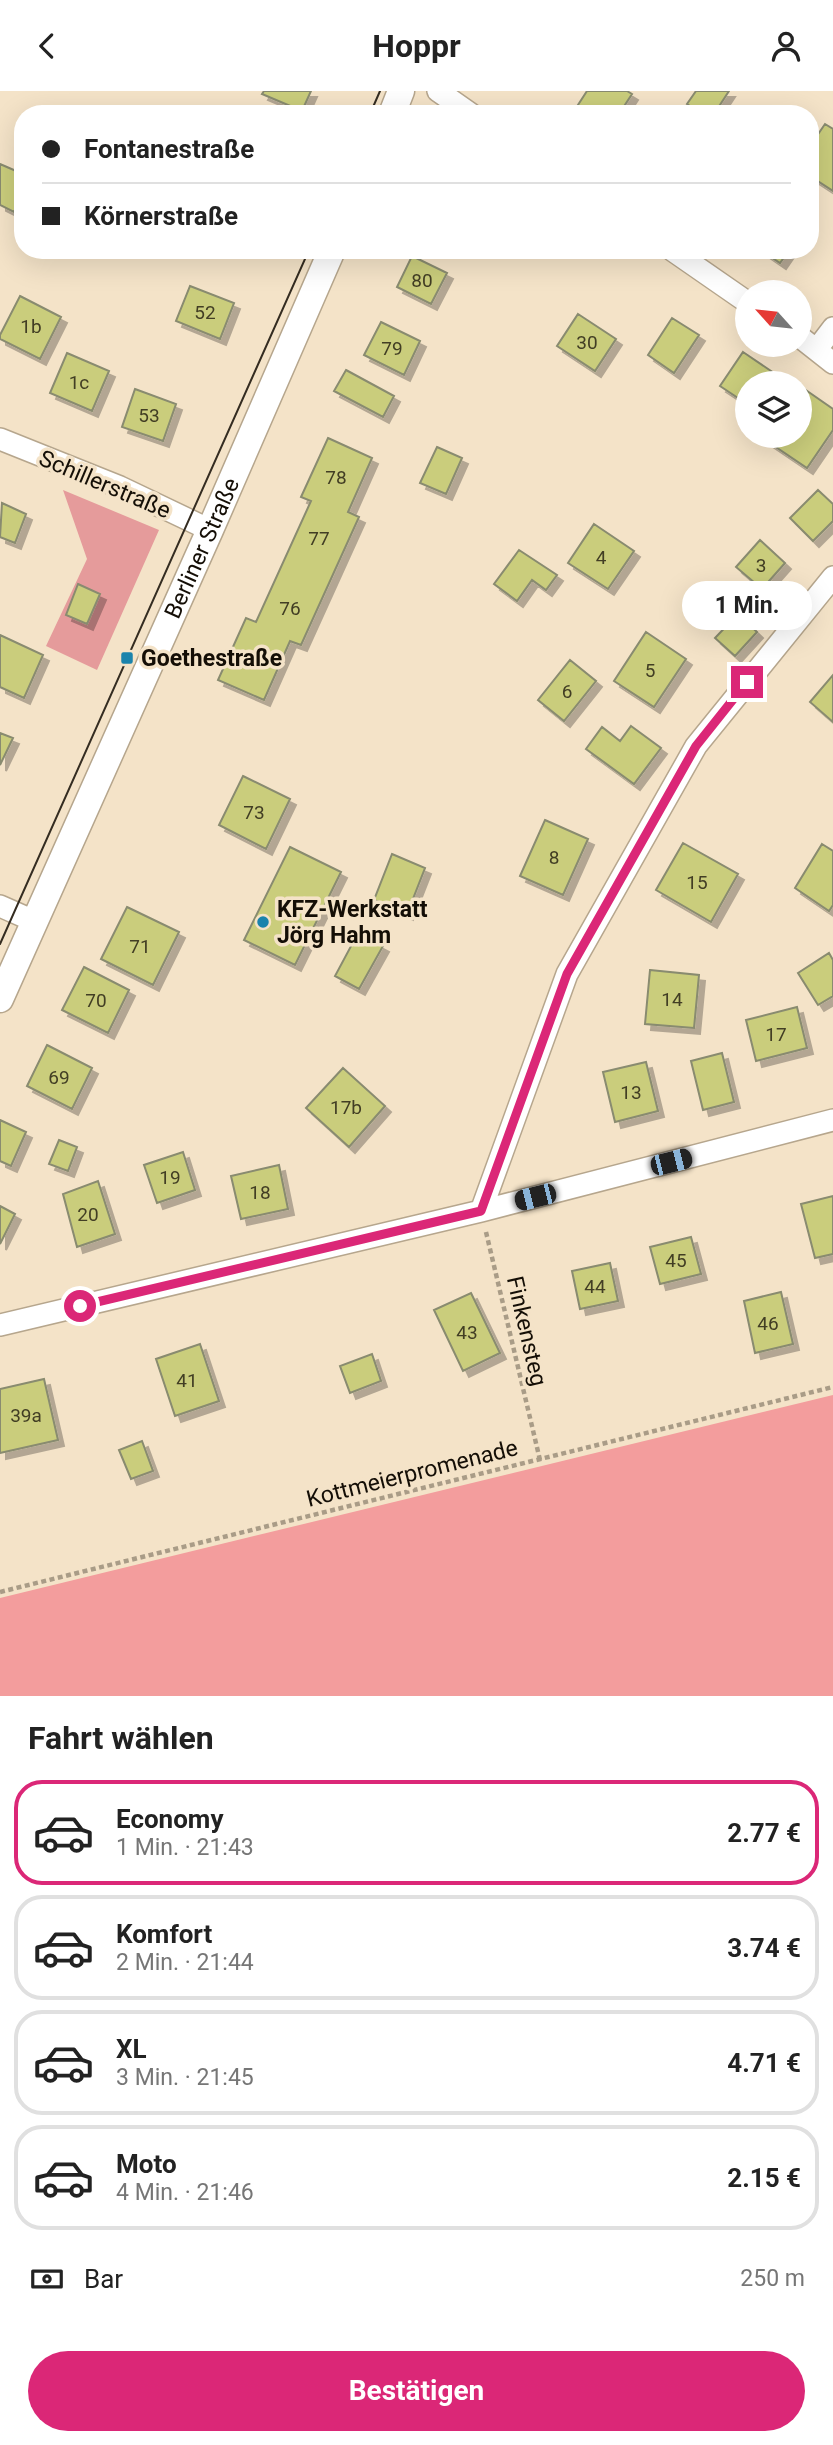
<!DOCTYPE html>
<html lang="de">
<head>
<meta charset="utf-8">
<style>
  body { margin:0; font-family:Roboto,sans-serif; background:#f6f6f6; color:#222; height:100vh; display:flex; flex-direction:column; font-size:26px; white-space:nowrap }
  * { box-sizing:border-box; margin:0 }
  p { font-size:23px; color:#767676 }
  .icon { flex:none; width:38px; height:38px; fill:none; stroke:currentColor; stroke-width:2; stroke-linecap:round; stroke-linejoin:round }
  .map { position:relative; height:1605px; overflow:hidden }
  .sheet { display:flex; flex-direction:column; background:#fff; flex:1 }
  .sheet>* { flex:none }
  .hud { position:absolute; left:14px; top:14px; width:805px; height:154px; border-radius:28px; box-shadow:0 7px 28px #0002; display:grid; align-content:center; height:154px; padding:0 28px; background:#fff }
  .needle { width:46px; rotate:297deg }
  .fabs { position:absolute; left:735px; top:189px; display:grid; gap:14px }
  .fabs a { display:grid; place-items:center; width:77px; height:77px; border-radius:50%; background:#fff; box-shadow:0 7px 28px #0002; font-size:35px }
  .end { position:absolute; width:32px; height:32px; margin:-16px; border:9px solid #db2777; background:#fff; box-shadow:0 0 0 4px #fff }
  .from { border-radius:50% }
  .bubble { position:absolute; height:49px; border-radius:24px; background:#fff; box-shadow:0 7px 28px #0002; font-size:23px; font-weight:700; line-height:49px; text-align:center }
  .car { position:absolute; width:21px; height:42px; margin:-21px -10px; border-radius:9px; box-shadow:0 0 5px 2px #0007; background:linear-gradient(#222 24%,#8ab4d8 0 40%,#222 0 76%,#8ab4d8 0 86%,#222 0) }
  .hud b { display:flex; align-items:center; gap:24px; height:66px; font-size:26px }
  .hud b+b { border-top:2px solid #e0e0e0 }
  .hud i { width:18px; height:18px; background:#222 }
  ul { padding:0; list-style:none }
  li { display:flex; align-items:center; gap:21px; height:105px; margin:0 14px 10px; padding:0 14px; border:4px solid #e0e0e0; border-radius:28px }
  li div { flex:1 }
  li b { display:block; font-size:26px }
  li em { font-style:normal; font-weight:700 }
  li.on { border-color:#db2777 }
  li>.icon { width:63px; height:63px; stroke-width:1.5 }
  h2 { padding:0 28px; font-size:32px; line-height:84px }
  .pay { display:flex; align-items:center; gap:18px; height:77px; padding:0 28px; font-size:26px }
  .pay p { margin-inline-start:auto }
  .primary-button { display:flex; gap:14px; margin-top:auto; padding:14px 28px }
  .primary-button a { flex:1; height:80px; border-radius:42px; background:#db2777; color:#fff; font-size:28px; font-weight:700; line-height:80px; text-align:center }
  header { display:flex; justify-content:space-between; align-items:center; height:91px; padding:0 28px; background:#fff; font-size:32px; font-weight:700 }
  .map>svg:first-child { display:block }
</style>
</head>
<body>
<header><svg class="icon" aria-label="back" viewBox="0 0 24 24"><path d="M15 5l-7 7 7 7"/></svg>Hoppr<svg class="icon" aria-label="person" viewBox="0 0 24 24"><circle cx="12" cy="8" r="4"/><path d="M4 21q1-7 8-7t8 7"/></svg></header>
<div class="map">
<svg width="833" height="1605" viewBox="0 0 833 1605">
  <defs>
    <filter id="shadow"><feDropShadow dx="6" dy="6" stdDeviation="0" flood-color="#0004"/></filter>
  </defs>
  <rect width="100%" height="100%" fill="#f4e3c8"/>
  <path fill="#e59b9b" d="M63,399L159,439L97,579L46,555L87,468Z"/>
  <path fill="#f39d9d" d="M833,1304V1605H0V1507Z"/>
  <path fill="#cacd7c" stroke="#898b6f" stroke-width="2" filter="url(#shadow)" d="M264,0H311L302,20L262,3Z
    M587,0H627L632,3L619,23H584L576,17Z
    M696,0H729L714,23H702L687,13Z
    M825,33L833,38V100L810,85V55Z
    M0,73L23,83V103L14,121L0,114Z
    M761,159H789L780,172Z
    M412,165L447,182L431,213L397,196Z
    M190,195L234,212L220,248L176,230Z
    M20,205L61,226L40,268L0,248V244Z
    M578,223L616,248L595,280L557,255Z
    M672,227L699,244L674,282L648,264Z
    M381,231L420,250L404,284L364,264Z
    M743,261L774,282L768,292H747V313L720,295Z
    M67,262L109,280L92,320L50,302Z
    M346,279L394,305L383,326L334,300Z
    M800,295L833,318V339L807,377L764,348L766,345H800Z
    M135,298L176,313L163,350L122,336Z
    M328,347L372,367L348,421L359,426L301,554L290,550L264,609L218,589L246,527L256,531L311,410L301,406Z
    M437,356L462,367L446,403L420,392Z
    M818,399L833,413V430L813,450L790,427Z
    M2,412L26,423L15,452L0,446Z
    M594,433L634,460L608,498L568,472Z
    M760,449L785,472L762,498L736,476Z
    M519,459L557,484L546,499L532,489L517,510L494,493Z
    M78,493L100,503L87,533L66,524Z
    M738,523L757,541L735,565L715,547Z
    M646,541L686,568L654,616L614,590Z
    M0,544L43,564L24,607L0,596Z
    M570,569L596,590L564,630L538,609Z
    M833,584V631L810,611Z
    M631,635L661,657L634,693L586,658L602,636L620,650Z
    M0,642L13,647L0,674Z
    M243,685L290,708L266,758L219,734Z
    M545,729L588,748L563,804L520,785Z
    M683,752L738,783L711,831L656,799Z
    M822,753L833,760V814L829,820L795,797Z
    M290,756L341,781L295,874L244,849Z
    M392,763L425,777L407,823L374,809Z
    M127,816L179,841L153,894L101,868Z
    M358,842L383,855L359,898L335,885Z
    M829,862L833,869V905L818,914L798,882Z
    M84,876L129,899L108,942L62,919Z
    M650,879L699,884L694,937L645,933Z
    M797,916L807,957L756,970L746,929Z
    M47,954L92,977L72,1018L27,995Z
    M722,962L734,1011L703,1019L691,970Z
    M646,971L658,1020L615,1031L603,981Z
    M343,977L385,1015L349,1056L306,1017Z
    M0,1029L26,1041L11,1075L0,1070Z
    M59,1049L77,1056L68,1080L49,1073Z
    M183,1061L195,1099L157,1112L144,1074Z
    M279,1074L288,1118L241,1128L231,1085Z
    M98,1090L115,1143L77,1156L63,1103Z
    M833,1105V1163L815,1167L801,1113Z
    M0,1115L15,1123L0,1153Z
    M691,1146L701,1183L660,1193L650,1156Z
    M610,1172L618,1210L580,1218L572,1180Z
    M781,1201L793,1253L755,1262L744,1210Z
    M471,1202L500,1262L463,1280L434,1219Z
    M200,1253L219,1310L175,1325L156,1268Z
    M372,1263L381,1290L350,1302L340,1275Z
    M44,1288L58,1349L0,1362V1298Z
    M142,1350L153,1380L131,1388L119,1359Z"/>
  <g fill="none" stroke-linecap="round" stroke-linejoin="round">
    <g stroke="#b6a68d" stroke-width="24">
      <path id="minor" d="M438,0L471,23
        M672,159L747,211
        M800,246L833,272
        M817,258L833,237
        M0,348L120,396L210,439
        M0,815L34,830
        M481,1120L567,883L696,655L833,486
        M0,1234L481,1120L833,1029"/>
    </g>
    <g stroke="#b6a68d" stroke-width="29">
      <g id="tertiary">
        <path d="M392,23L401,0"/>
        <path id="s1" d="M0,908L210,439L332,159"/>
      </g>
    </g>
    <path stroke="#a99c87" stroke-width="4.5" stroke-dasharray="5 3.5" stroke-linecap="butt" d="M486,1141L540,1369
      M0,1501L833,1296"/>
    <use href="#minor" stroke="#fff" stroke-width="21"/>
    <use href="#tertiary" stroke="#fff" stroke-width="26"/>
    <path stroke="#342c21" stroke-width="2" d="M370,23L380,0
      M0,853L309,159"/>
  </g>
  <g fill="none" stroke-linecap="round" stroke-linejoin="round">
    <path stroke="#db2777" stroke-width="9" d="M80,1215L481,1120L567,883L696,655L747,591"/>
  </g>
  <g fill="#1a83ac" stroke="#f4e3c8" stroke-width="2.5">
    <rect x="120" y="560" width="14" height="14" rx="3.5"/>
    <circle cx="263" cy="831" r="7"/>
  </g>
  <g text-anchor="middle" stroke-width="7" stroke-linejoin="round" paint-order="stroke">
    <g font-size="19" fill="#423e24">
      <text x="422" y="196">80</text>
      <text x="205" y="228">52</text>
      <text x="31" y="242">1b</text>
      <text x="587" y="258">30</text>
      <text x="392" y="264">79</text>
      <text x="79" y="298">1c</text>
      <text x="149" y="331">53</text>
      <text x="336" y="393">78</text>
      <text x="319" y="454">77</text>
      <text x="601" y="473">4</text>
      <text x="761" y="481">3</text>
      <text x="290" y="524">76</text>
      <text x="650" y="586">5</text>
      <text x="567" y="607">6</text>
      <text x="254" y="728">73</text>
      <text x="554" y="773">8</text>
      <text x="697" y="798">15</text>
      <text x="140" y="862">71</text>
      <text x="672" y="915">14</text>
      <text x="96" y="916">70</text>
      <text x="776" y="950">17</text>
      <text x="59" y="993">69</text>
      <text x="631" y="1008">13</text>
      <text x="346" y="1023">17b</text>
      <text x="170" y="1093">19</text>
      <text x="260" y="1108">18</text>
      <text x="88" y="1130">20</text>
      <text x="676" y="1176">45</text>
      <text x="595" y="1202">44</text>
      <text x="768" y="1239">46</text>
      <text x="467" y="1248">43</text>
      <text x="187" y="1296">41</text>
      <text x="26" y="1331">39a</text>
    </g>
    <g font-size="23" fill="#140e06" stroke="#f4e3c8">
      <text transform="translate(105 393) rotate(23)" y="8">Schillerstraße</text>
      <text dy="8" stroke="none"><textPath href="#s1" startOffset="494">Berliner Straße</textPath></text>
      <text transform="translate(527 1240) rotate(77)" y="8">Finkensteg</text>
      <text transform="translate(412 1382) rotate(-14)" y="8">Kottmeierpromenade</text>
    </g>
    <g font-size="23" font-weight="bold" fill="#140e06" stroke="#f4e3c8" text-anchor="start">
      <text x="141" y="575">Goethestraße</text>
      <text x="277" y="826">KFZ-Werkstatt<tspan x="277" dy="26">Jörg Hahm</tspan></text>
    </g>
  </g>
</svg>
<div class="fabs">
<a><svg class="needle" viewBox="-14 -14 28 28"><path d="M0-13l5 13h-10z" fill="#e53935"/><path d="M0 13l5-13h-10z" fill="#767676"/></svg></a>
<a><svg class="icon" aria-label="layers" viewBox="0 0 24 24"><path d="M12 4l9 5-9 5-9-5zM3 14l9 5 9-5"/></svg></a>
</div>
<i class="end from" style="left:80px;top:1215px"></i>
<i class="end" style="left:747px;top:591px"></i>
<div class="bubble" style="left:682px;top:490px;width:130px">1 Min.</div>
<i class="car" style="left:671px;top:1071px;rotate:76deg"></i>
<i class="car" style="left:535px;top:1106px;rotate:256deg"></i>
<div class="hud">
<b><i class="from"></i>Fontanestraße</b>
<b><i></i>Körnerstraße</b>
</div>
</div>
<section class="sheet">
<h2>Fahrt wählen</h2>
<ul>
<li class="on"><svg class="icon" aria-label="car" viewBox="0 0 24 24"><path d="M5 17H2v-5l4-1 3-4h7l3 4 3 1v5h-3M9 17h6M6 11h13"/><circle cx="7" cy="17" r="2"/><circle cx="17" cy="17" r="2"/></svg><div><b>Economy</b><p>1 Min. · 21:43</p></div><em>2.77 €</em></li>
<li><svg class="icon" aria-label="car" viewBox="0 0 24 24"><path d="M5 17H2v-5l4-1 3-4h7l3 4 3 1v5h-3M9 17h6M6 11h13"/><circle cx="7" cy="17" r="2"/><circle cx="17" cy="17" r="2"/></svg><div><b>Komfort</b><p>2 Min. · 21:44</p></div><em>3.74 €</em></li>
<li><svg class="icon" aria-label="car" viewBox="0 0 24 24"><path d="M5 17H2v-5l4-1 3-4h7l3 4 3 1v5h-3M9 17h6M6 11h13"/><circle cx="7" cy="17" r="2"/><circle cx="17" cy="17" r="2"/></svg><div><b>XL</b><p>3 Min. · 21:45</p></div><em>4.71 €</em></li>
<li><svg class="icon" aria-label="car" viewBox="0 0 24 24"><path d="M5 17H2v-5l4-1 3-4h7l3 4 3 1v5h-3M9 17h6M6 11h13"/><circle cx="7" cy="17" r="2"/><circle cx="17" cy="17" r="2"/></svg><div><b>Moto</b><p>4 Min. · 21:46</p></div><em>2.15 €</em></li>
</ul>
<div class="pay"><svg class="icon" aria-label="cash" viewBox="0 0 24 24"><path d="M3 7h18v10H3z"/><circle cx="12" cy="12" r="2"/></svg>Bar<p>250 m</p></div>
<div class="primary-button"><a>Bestätigen</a></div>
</section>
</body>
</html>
